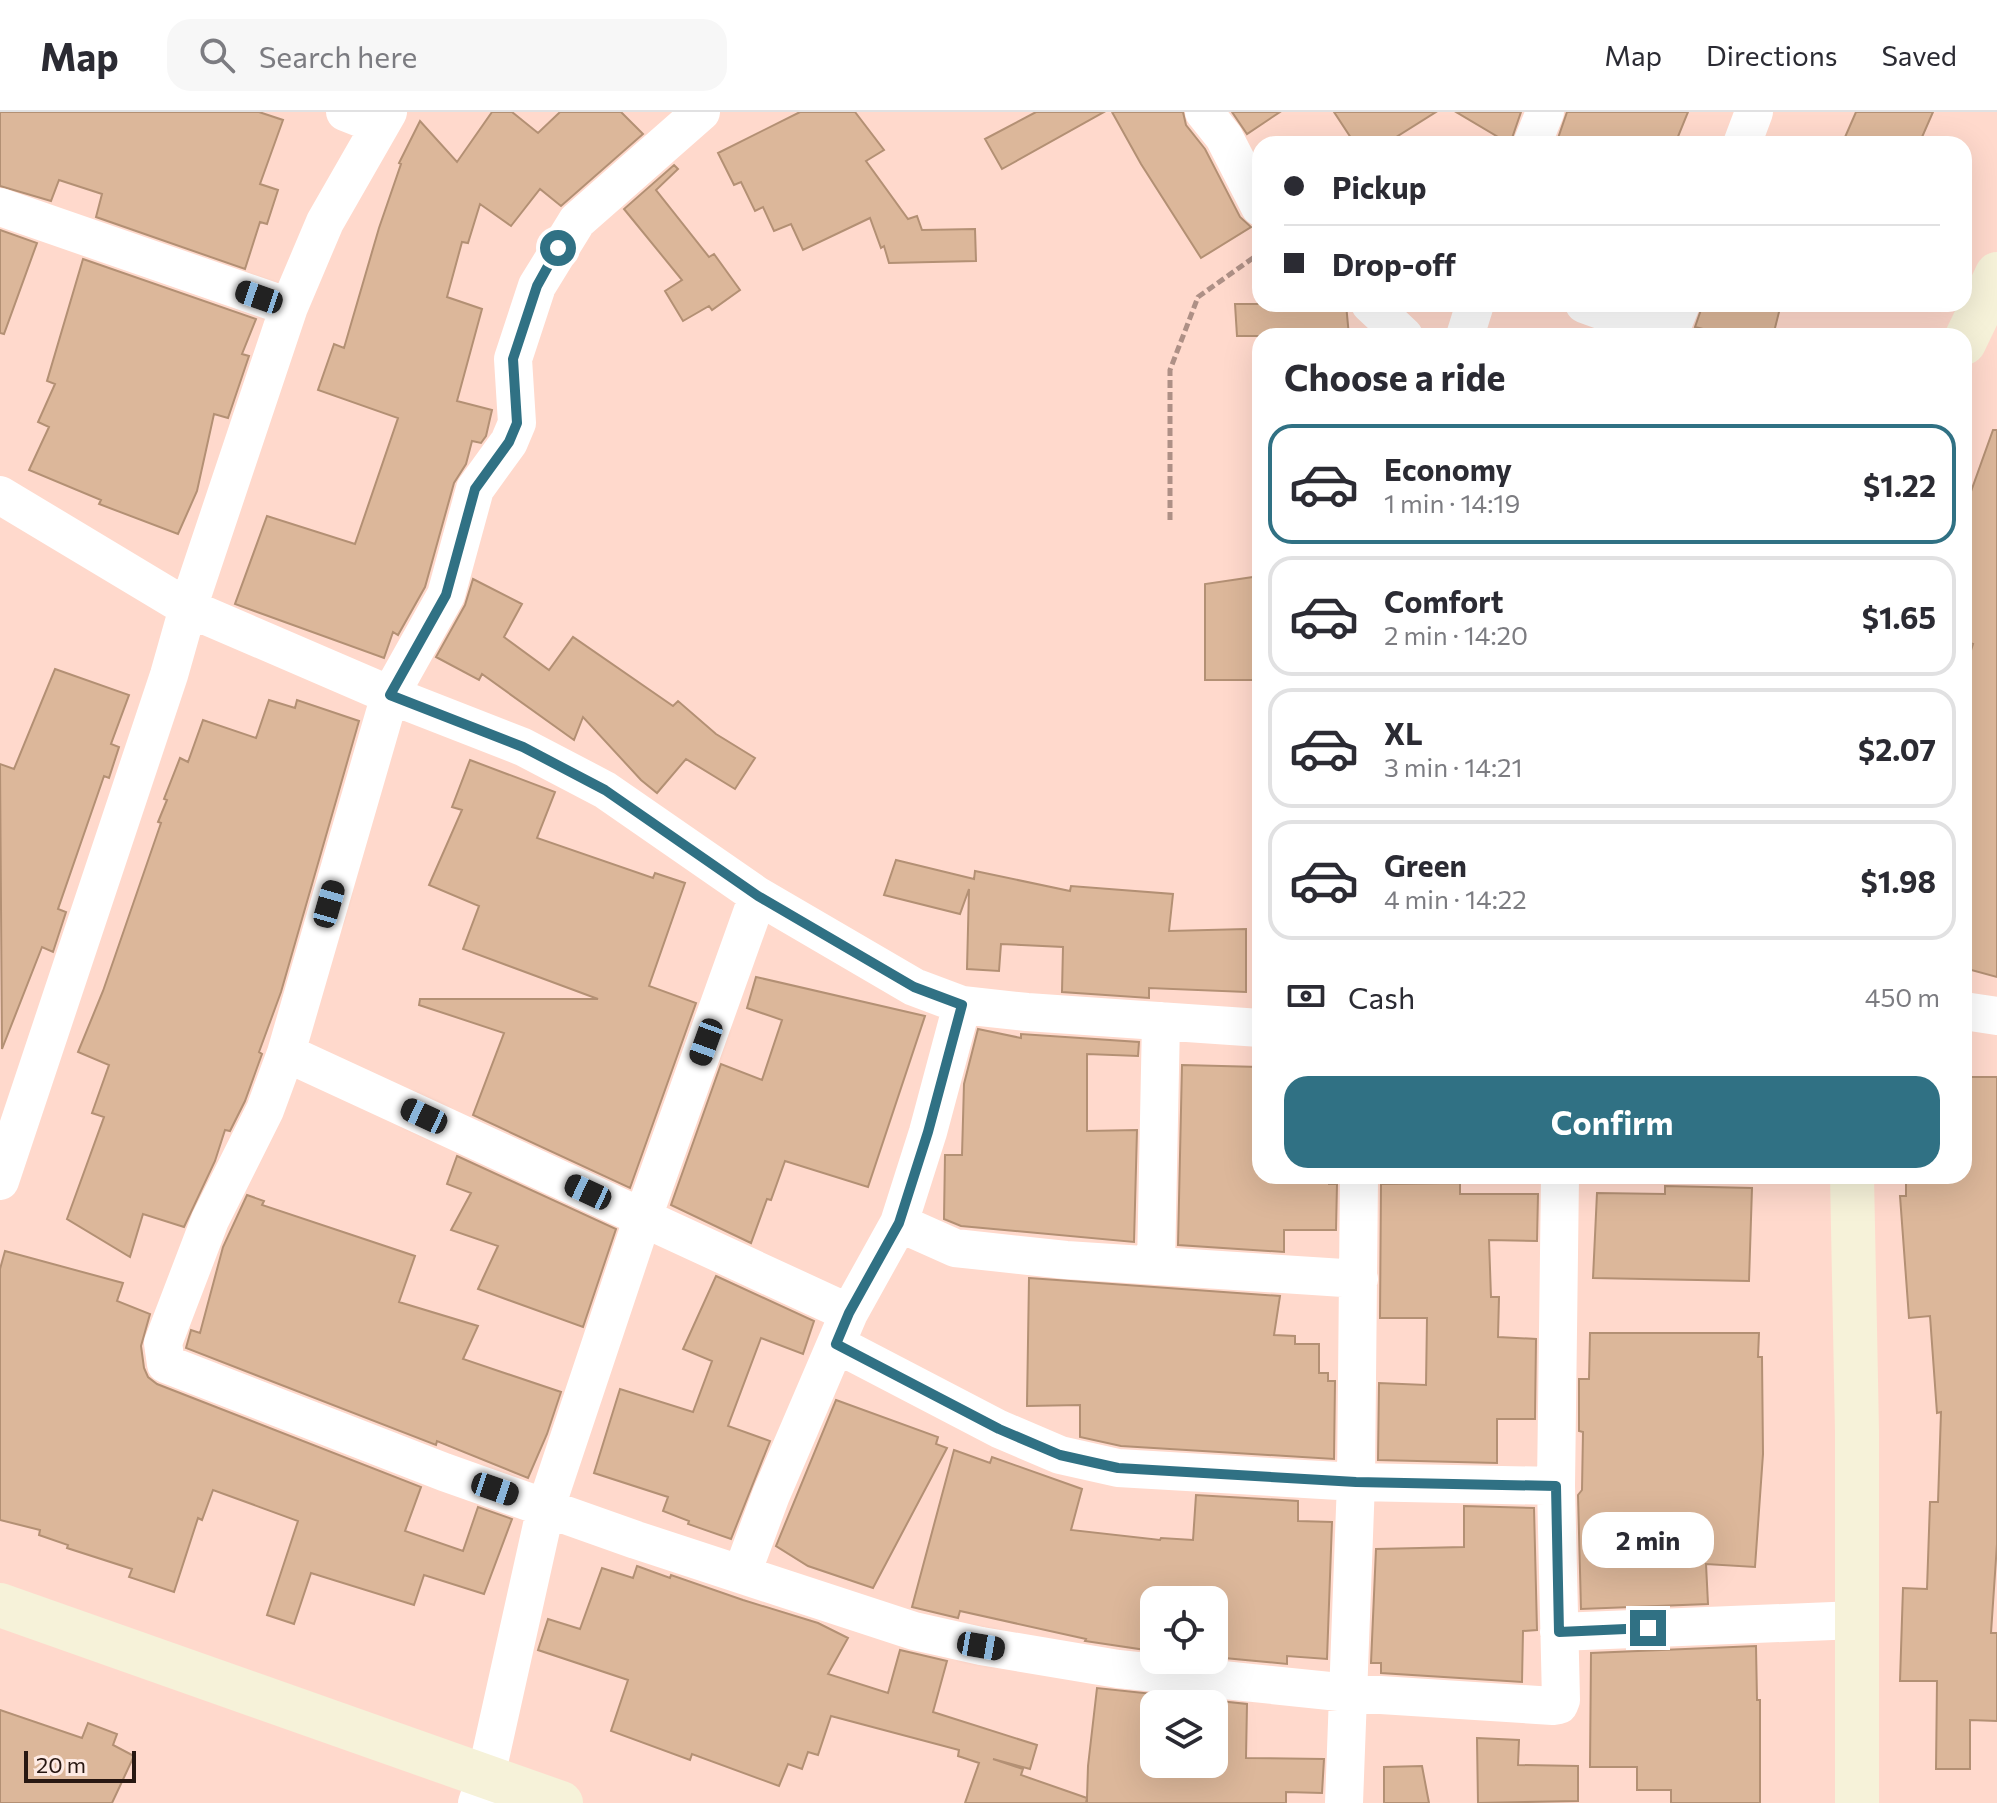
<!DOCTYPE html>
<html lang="en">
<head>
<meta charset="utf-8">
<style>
  body { margin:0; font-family:Commissioner,sans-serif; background:#f7f7f7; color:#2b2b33; height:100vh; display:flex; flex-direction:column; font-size:30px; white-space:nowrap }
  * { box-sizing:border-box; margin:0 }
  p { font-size:26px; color:#7c7c81 }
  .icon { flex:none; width:44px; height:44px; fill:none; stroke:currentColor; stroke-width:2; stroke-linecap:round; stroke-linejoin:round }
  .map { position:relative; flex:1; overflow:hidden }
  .drawer { position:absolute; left:1252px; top:216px; width:720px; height:856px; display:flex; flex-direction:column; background:#fff; border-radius:24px; box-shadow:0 8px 32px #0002 }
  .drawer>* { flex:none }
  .hud { position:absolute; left:1252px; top:24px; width:720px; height:176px; border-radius:24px; box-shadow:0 8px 32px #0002; display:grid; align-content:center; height:176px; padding:0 32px; background:#fff }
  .fabs { position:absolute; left:1140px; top:1474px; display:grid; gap:16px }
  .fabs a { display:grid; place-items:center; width:88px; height:88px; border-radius:16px; background:#fff; box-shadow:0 8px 32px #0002; font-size:40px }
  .scale { position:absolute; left:24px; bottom:20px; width:112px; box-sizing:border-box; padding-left:8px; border:4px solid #281812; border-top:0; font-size:22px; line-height:28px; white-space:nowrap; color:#281812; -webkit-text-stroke:6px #feebe4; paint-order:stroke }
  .end { position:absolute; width:36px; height:36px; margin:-18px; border:10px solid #307184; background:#fff; box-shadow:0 0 0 4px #fff }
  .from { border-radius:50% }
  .bubble { position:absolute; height:56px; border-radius:24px; background:#fff; box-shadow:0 8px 32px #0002; font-size:26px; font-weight:700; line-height:56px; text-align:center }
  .car { position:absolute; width:24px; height:48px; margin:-24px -12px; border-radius:10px; box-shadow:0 0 6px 2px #0007; background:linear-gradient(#222 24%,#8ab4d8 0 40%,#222 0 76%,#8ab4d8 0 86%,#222 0) }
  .hud b { display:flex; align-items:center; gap:28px; height:76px; font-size:30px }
  .hud b+b { border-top:2px solid #e1e1e2 }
  .hud i { width:20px; height:20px; background:#2b2b33 }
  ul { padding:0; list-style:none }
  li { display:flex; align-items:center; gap:24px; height:120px; margin:0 16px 12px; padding:0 16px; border:4px solid #e1e1e2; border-radius:24px }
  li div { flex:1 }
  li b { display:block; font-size:30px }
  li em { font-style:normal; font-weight:700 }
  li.current { border-color:#307184 }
  li>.icon { width:72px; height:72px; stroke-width:1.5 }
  h2 { padding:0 32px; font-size:36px; line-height:96px }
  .pay { display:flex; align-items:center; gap:20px; height:88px; padding:0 32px; font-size:30px }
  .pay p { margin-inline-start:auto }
  .cta { display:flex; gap:16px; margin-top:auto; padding:16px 32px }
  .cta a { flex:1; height:92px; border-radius:24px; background:#307184; color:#fff; font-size:32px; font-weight:700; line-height:92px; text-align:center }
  header { display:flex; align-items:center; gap:48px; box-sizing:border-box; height:112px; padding:0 40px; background:#fff; border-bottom:2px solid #e1e1e2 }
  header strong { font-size:38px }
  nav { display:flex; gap:44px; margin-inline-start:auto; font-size:28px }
  .search { width:560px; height:72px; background:#f7f7f7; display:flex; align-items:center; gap:20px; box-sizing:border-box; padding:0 28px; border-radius:24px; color:#7c7c81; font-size:30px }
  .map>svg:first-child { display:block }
</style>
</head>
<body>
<header>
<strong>Map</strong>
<div class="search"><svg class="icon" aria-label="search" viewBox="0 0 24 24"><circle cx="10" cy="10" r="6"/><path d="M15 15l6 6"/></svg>Search here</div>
<nav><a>Map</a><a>Directions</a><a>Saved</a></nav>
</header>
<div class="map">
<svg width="1997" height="1691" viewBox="0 0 1997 1691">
  <rect width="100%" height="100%" fill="#ffd9cc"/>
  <path fill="#dcb79a" stroke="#b39074" stroke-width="2" fill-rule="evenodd" d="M0,0H259L283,8L260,72L278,78L267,112L260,110L245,157L96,105L102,82L59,68L51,89L0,74Z
    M492,0H512L538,21L560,0H621L643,22L561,94L540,77L511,114L480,92L468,131L462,130L447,185L482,197L457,289L492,298L486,324L481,331L472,329L466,352L454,371L425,475L398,523L393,520L384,546L235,492L267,404L355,432L398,306L318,278L334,232L344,236L379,116L401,52L399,51L420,9L457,50Z
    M800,0H855L884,38L866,49L908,107L917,104L922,118L975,117L976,149L889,151L884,134L881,136L870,106L803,138L791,112L774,119L763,95L755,99L741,70L734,73L718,41Z
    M1036,0H1104L1002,57L985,27Z
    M1112,0H1183L1186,13L1205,37L1240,105L1251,115L1201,146L1141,52Z
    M1232,0H1280L1247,22Z
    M1334,0H1436L1385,32H1355Z
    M1456,0H1521L1510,32Z
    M1567,0H1688L1675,32H1556Z
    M1856,0H1933L1919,32H1842Z
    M674,53L678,57L656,78L709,145L714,142L740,178L712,198L709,194L683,209L665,179L682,168L624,97Z
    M0,118L37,131L4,222L0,221Z
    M83,147L256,207L242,242L249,244L228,306L214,302L197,379L178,422L99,392L101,388L29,358L49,315L38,310L55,272L47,269Z
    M1235,192H1346L1349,224H1237Z
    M1703,192H1781L1773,224H1731L1695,215Z
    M1993,318H1997V865L1964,856V561L1973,532L1964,529V399Z
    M1260,464V568H1205V472Z
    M473,467L522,492L504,525L549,558L573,525L673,594L678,589L716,622L755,646L735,677L686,647L657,681L641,668L583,605L574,628L482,562L479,568L436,545L465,493Z
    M55,557L129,583L111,632L119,635L109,666L104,664L58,797L66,800L53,840L42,835L2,937L0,652L14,657Z
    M269,588L295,596L297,588L359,609L281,880L259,940L262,942L245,989L230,1019L225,1018L215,1049L184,1115L143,1102L130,1145L67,1107L104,1005L92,1001L109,953L78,940L103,879L161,711L158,710L167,688L164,687L180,646L188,650L203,608L256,626Z
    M470,648L555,680L537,726L653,766L655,761L685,771L649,874L696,891L630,1076L473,1003L504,921L419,893L420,887H598L463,837L479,794L429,773L462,698L452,695Z
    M896,748L974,767L975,759L1070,779L1071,774L1173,782L1169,819L1246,817V880L1149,876V886L1062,880L1063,835L1001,832L999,859L967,857L969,777L960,802L884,783Z
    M756,865L925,904L868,1075L785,1049L771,1088L767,1087L751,1131L671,1093L721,952L762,968L782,908L747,896Z
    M978,917L1021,926V922L1139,930L1138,944L1087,942V1019L1137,1018L1134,1130L961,1114L944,1107L945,1043H962L964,972Z
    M1182,953L1260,955V1064H1329V1072H1337L1336,1118H1284V1140L1178,1133Z
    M1964,965H1997V1432L1991,1521H1997V1609L1970,1608V1657H1936L1937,1569H1900L1903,1476L1927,1477L1930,1390H1938L1941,1300L1937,1301L1930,1204L1909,1206L1900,1084H1906V1064H1964Z
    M457,1044L616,1117L583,1215L478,1177L498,1134L451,1118L471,1081L447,1072Z
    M1460,1071V1082H1538L1537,1129L1489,1128L1491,1185H1499L1498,1225L1536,1227L1535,1307H1497V1351L1378,1348L1379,1271L1426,1273L1427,1206H1380L1381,1072Z
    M1665,1074L1752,1076L1749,1169L1593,1166L1597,1081L1665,1082Z
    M247,1083L264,1089L262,1093L415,1144L399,1190L478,1214L463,1247L561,1280L547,1322L528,1366L437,1329L436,1333L186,1236L191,1218L200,1221L223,1135Z
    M5,1139L123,1171L117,1189L150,1202L141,1234L144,1256L148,1265L157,1272L421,1375L405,1419L463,1439L478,1395L512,1407L484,1482L424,1463L414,1493L311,1461L294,1512L267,1503L298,1409L213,1378L202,1408L198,1406L174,1480L129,1465L132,1457L67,1436L68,1433L39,1423L40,1418L0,1408V1157Z
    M716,1164L814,1209L803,1242L761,1226L728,1314L770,1329L731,1427L688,1412L689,1409L663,1399L668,1385L594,1361L620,1277L693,1300L712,1249L683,1237Z
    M1029,1166L1280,1184L1274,1223L1295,1224V1232H1319V1261H1328V1269H1335L1334,1347L1121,1334L1080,1325V1293L1027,1294Z
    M1590,1221H1759L1758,1245H1762L1763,1342L1755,1455L1706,1452L1708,1492L1581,1497L1578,1383L1582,1378L1583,1320L1579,1319V1267H1589Z
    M836,1288L938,1325L936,1332L947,1336L873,1476L808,1454L776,1434Z
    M954,1338L990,1351L992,1345L1082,1377L1071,1418L1160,1428L1161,1426L1193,1428L1196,1383L1298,1389V1409L1332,1410L1327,1547L1287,1544V1552L1214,1545V1488H1154V1502L1146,1538L1085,1529L1086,1527L960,1499L958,1506L912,1495Z
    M1464,1394L1534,1396L1537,1518L1523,1519L1522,1570L1381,1561V1551H1371L1376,1437L1464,1435Z
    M637,1454L670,1466L671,1463L743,1488L818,1511L848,1526L828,1562L888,1581L900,1538L947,1549L933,1600L1037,1633L1030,1657L993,1647L1023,1657L1021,1663L1087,1686L1088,1654L1097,1576L1247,1592L1246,1646L1324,1647L1322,1681L1286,1680V1691H1087V1686L1086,1691H965L979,1651L958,1644L959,1638L831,1604L818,1643L808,1640L802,1657L788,1652L779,1674L692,1642L690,1648L611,1619L628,1568L538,1538L548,1507L580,1517L602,1456L633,1466ZM1154,1592H1214V1652H1154Z
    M1756,1534L1757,1588H1760V1691H1671V1678H1637V1655H1590L1591,1541Z
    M0,1598L82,1626L88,1611L117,1622L113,1633L134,1644L112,1691H0Z
    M1477,1626L1519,1628L1518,1653L1578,1654V1689L1478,1691Z
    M1422,1654L1429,1691H1384V1655Z"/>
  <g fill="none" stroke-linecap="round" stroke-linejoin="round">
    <path stroke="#ae9086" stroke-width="5" stroke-dasharray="8 4" stroke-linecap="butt" d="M1170,408V258L1198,185L1260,141"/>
    <path stroke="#fff" stroke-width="38" d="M345,0L378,13
      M701,0L577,109L537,174L513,247L517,311L509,330L475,377L446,483L390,583L286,941L265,998L210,1108L163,1231L166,1252L444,1360L636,1428L914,1519L981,1534L1118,1557L1349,1581L1553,1594L1559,1593L1561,1588L1556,1374L1560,1064
      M1204,0L1224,25L1260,95
      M1532,32L1545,0
      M1742,32L1754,0
      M0,95L289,195
      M1370,192L1404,224
      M1584,192L1673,224
      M1465,224L1475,192
      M1668,224L1681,192
      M0,383L188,496L390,583L523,635L605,678L758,784L914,875L962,893L1027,900L1260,916
      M1964,899L1997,904
      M286,941L849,1201
      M0,1069L169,563L188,496L289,195L325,110L388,0
      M899,1111L955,1136L1066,1148L1359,1167
      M1156,1154L1161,909
      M836,1232L999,1317L1060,1343L1118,1356L1356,1370L1556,1374
      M742,1461L771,1383L849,1201L899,1111L928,1020L962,893
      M1559,1520L1857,1508
      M477,1691L486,1664L546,1395L643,1105L758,784
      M1344,1691L1356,1370L1359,1064"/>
    <path stroke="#f6f2d9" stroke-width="44" d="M1964,231L1997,162
      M1852,1064L1857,1319V1691
      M0,1493L561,1691"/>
  </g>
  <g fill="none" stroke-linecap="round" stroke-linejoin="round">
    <path stroke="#307184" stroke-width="10" d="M558,136L537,174L513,247L517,311L509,330L475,377L446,483L390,583L523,635L605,678L758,784L914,875L962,893L928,1020L899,1111L849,1201L836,1232L999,1317L1060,1343L1118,1356L1356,1370L1556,1374L1559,1520L1648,1516"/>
  </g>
</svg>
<div class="fabs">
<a><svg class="icon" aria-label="locate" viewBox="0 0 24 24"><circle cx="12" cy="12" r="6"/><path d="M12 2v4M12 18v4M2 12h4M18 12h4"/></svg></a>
<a><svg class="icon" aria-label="layers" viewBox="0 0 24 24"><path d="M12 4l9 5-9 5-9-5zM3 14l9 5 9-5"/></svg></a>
</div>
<div class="scale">20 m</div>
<i class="end from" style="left:558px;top:136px"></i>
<i class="end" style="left:1648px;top:1516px"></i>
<div class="bubble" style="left:1582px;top:1400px;width:132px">2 min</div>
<i class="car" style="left:259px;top:185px;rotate:289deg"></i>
<i class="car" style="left:329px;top:792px;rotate:16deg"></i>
<i class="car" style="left:706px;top:930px;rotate:200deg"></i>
<i class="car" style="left:424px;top:1004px;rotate:295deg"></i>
<i class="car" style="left:588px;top:1080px;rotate:295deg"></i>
<i class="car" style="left:495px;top:1377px;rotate:109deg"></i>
<i class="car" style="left:981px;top:1534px;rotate:100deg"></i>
<div class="hud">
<b><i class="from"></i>Pickup</b>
<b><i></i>Drop-off</b>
</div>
<section class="drawer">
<h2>Choose a ride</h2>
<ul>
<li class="current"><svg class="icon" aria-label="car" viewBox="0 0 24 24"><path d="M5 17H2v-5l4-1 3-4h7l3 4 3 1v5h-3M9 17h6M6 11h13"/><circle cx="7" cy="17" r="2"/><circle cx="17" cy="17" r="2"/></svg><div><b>Economy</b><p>1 min · 14:19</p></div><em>$1.22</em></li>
<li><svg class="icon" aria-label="car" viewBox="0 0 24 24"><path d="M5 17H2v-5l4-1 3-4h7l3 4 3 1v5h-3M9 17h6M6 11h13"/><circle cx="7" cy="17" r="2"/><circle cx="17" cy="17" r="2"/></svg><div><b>Comfort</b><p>2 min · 14:20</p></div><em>$1.65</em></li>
<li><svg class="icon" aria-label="car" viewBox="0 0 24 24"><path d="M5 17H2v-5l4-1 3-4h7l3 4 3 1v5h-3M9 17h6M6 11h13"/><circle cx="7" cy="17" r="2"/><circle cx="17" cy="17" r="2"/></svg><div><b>XL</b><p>3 min · 14:21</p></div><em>$2.07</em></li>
<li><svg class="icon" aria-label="car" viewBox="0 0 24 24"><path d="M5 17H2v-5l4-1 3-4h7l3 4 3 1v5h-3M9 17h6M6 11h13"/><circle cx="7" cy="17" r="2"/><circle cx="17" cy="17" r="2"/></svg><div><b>Green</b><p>4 min · 14:22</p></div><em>$1.98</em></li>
</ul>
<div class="pay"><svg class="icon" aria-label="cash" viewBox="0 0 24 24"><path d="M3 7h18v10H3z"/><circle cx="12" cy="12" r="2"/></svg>Cash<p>450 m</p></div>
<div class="cta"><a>Confirm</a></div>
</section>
</div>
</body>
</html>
